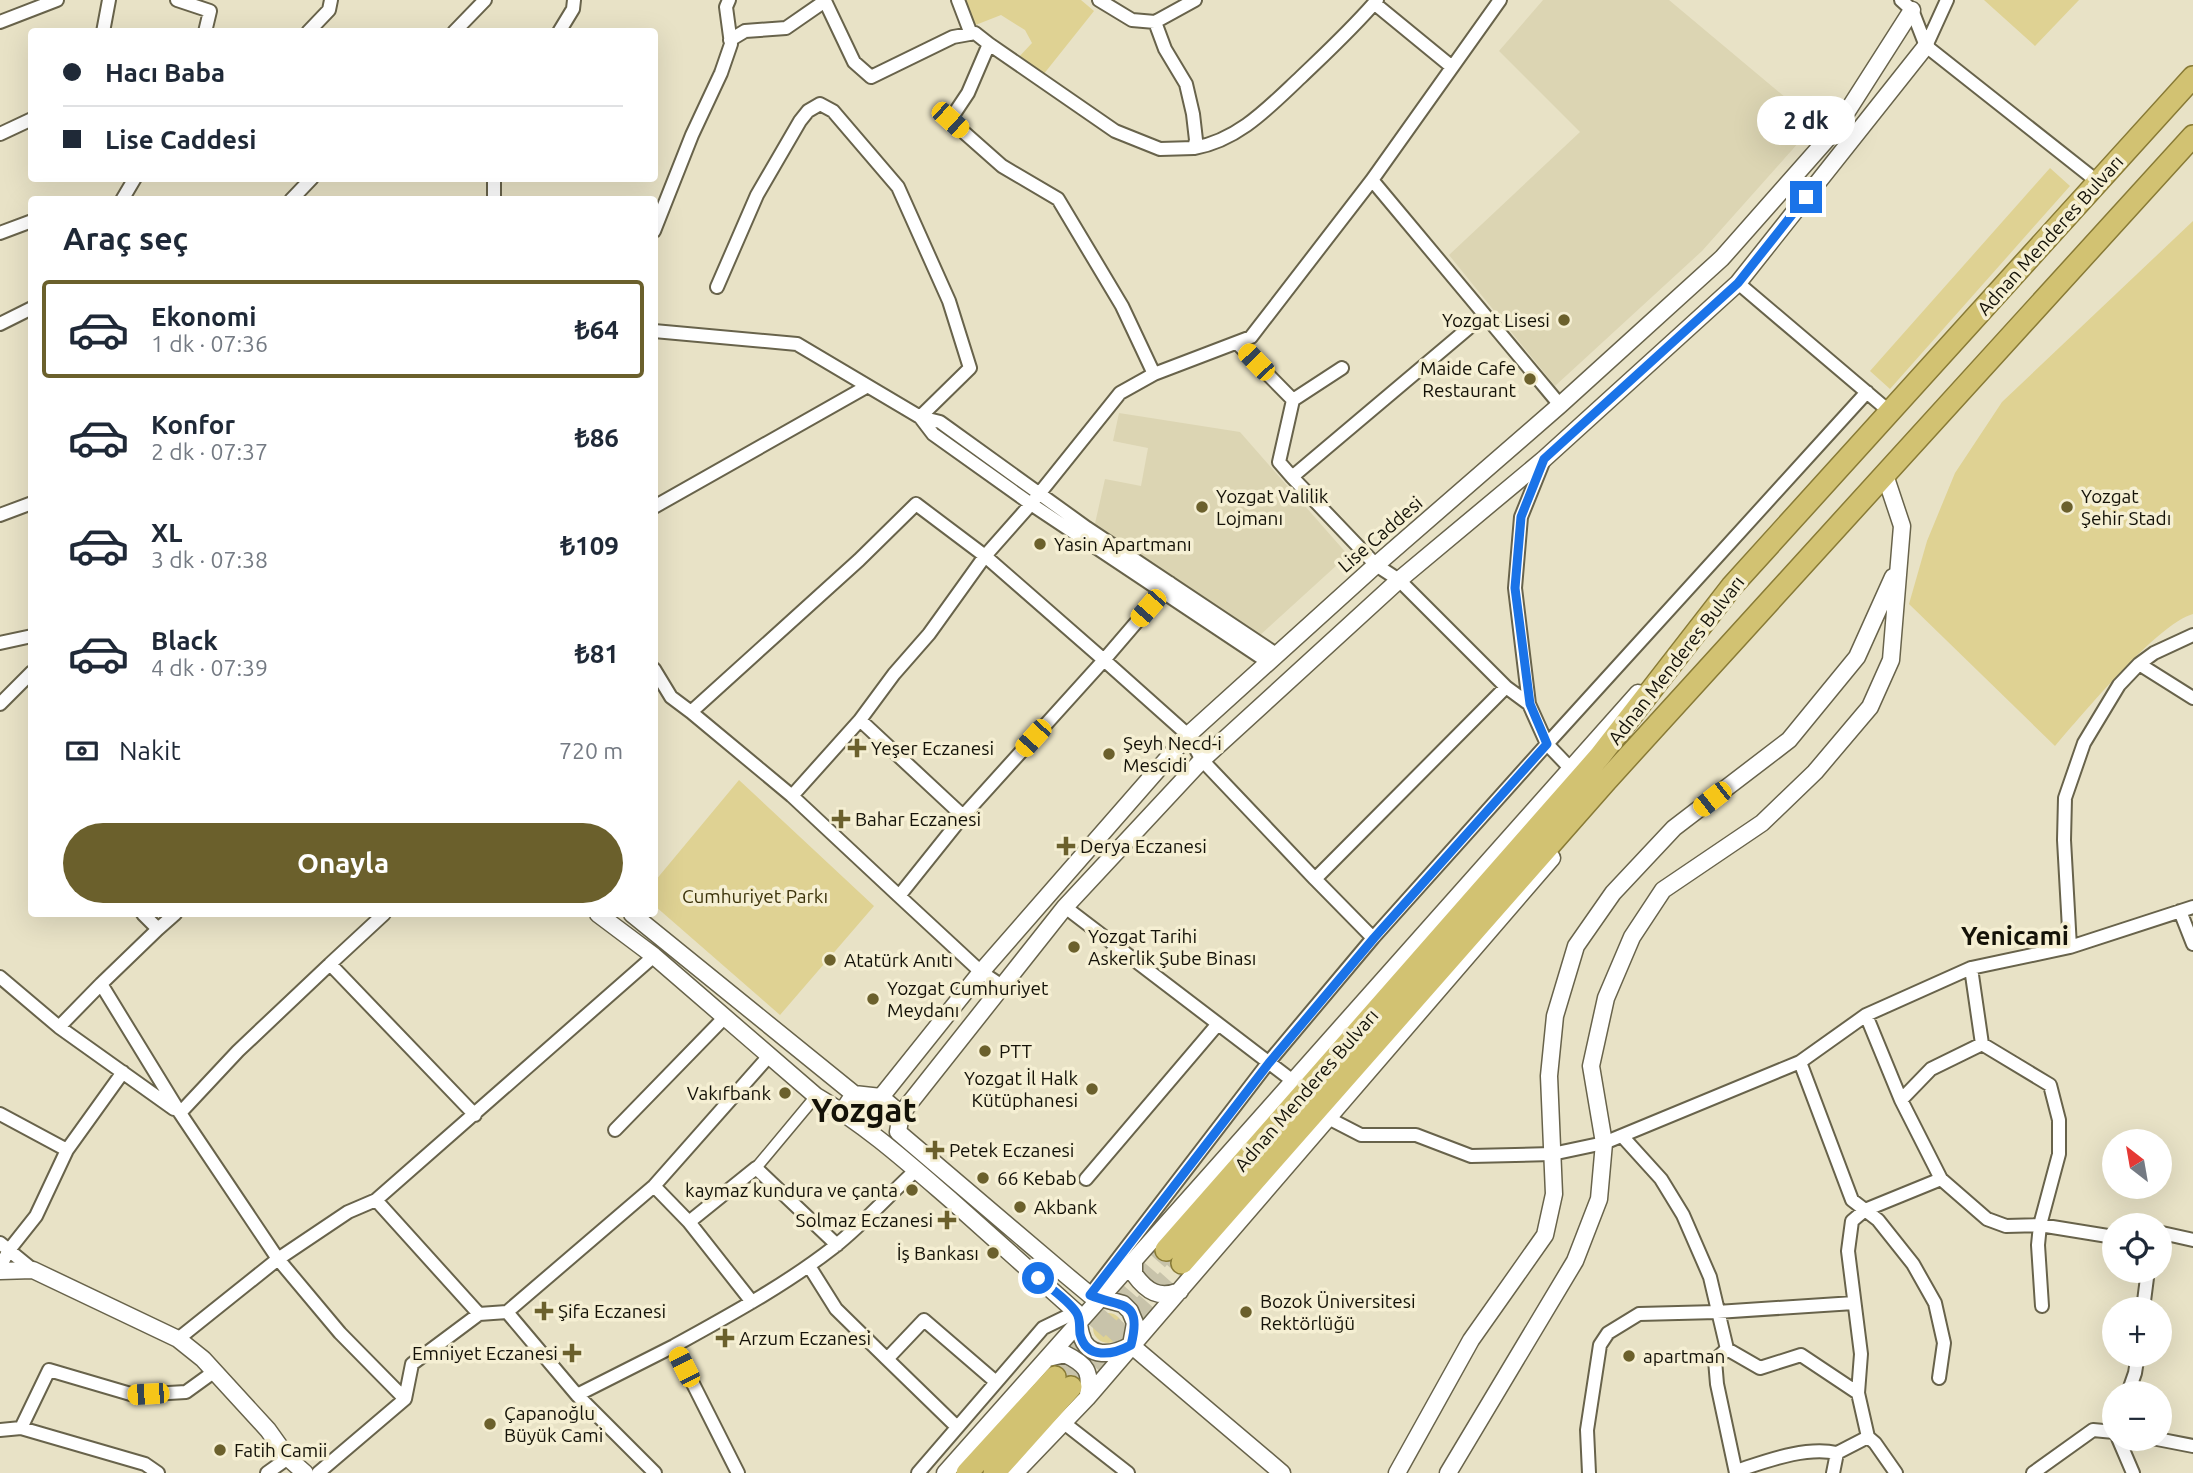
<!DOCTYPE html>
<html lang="tr">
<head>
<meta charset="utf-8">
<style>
  body { margin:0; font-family:Ubuntu,sans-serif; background:#f6f6f7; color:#1f2937; height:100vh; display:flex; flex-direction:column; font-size:26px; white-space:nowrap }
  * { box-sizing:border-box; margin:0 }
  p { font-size:23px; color:#747a83 }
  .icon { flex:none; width:38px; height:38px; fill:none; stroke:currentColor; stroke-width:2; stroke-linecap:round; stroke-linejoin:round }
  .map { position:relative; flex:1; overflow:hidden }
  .panel { position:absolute; left:28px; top:196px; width:630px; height:721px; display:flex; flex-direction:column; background:#fff; border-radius:7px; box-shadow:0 7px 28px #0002 }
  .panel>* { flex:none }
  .hud { position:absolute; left:28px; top:28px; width:630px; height:154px; border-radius:7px; box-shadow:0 7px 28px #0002; display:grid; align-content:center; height:154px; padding:0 35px; background:#fff }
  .needle { width:46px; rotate:329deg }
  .fabs { position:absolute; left:2102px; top:1129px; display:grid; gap:14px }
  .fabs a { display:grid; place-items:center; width:70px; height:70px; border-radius:50%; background:#fff; box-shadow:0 7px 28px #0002; font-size:35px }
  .end { position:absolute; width:32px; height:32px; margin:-16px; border:9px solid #1a73e8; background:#fff; box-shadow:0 0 0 4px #fff }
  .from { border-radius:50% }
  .bubble { position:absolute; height:49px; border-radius:24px; background:#fff; box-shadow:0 7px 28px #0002; font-size:23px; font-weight:700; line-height:49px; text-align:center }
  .car { position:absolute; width:21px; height:42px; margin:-21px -10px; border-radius:9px; box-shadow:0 0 5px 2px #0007; background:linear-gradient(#f5c518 24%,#345 0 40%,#f5c518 0 76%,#345 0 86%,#f5c518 0) }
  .hud b { display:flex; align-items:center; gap:24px; height:66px; font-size:26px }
  .hud b+b { border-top:2px solid #e0e1e3 }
  .hud i { width:18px; height:18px; background:#1f2937 }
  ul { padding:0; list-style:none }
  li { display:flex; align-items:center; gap:21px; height:98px; margin:0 14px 10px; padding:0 21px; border:4px solid transparent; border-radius:7px }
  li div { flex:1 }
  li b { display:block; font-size:26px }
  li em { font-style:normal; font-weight:700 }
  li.on { border-color:#6b602c }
  li>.icon { width:63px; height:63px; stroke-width:1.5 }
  h2 { padding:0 35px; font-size:32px; line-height:84px }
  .pay { display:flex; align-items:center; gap:18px; height:77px; padding:0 35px; font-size:26px }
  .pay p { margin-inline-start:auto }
  .cta { display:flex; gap:14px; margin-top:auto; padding:14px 35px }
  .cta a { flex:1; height:80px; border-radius:42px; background:#6b602c; color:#fff; font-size:28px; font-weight:700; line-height:80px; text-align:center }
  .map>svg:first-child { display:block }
</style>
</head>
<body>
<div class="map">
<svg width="2193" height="1473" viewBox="0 0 2193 1473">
  <rect width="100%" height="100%" fill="#e8e2c6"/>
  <path fill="#dcd5b3" d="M1543,0H1669L1816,123L1702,251L1555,386L1449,255L1580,132L1499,51Z
    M1119,413L1240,432L1348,555L1259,636L1094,528L1105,479L1141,486L1148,448L1113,441Z"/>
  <path fill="#dfd293" d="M963,0H1081L1094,11L1043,75L1017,59L1032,43L1025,30L1001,15L973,26Z
    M1984,0H2079L2035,46Z
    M2050,168L2070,186L1890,389L1870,371Z
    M2193,221V614C2157,624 2082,715 2055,746L1909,604L1927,541L1955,473L2002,402Z
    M739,780L874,906L780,1015L655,906V881Z
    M1093 1328a15 15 0 1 1 30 0a15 15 0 1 1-30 0Z"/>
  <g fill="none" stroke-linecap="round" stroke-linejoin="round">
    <path stroke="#c8c3aa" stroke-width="21" stroke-dasharray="21 10" stroke-linecap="butt" d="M1055,1377L1166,1250
      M1071,1387L1182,1263"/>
    <g stroke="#68634b" stroke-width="13">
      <path id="pedestrian" d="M756,1168L816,1096"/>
    </g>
    <g stroke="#68634b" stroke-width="16">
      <path id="minor" d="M177,0L210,11L205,32
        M958,0L971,34
        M1099,0L1132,20L1155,22
        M1195,0L1155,22L1165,49L1186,84L1193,114L1196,140L1194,148C1239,140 1269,107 1301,77C1327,52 1353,28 1377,0
        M1901,0L1912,10L1926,46L2098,182
        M1374,3L1452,67
        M0,22L57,0
        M103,32L109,0
        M308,32L329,10L331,0
        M454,32L485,0
        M559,32L573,9L574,0
        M989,44L1115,131L1160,149L1194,148
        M1926,46L1947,0
        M0,134L32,119
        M494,178V200
        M1372,180L1500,0
        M122,200L135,178
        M291,200L312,178
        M654,231L692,135L721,73L731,44L726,7L729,0
        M0,233L32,221
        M1738,283L1890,412
        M1484,315L1292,477L1376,565L1399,580L1506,687
        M0,324L32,308
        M654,331L797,344L920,417L970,368L949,301L898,187L833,111L820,104L808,111L800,121L757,195L717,287
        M1237,343L1293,400L1279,462L1292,477
        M1154,374L1251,337L1372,180L1560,405
        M1293,400L1342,368
        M920,417L940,422L1087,528L1276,654
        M920,417L933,434L1031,504L1268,662
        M654,507L866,387
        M0,515L32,503
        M0,643L32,636
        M2139,664L2193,698
        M654,669L671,697L691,712L859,560L916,504L985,556L1031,504L1120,393L1154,374L1122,306L1058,199L1002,166L950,120L968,93L989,44L975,33L953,37L871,77L854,62L825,1L786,28L745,31L730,40
        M0,704L32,672
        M1529,704L1547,744L1867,392
        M691,712L792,796L860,720L963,816
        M860,720L894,674L929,634L985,556L1104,660L1170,583
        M792,796L899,896L963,816L1104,660L1188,735L1202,760L1315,879
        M899,896L981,972L1002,986
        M1065,907L1293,1081
        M2180,911L2193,944
        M143,914L158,929L175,914
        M158,929L101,984L180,1113
        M1373,938L1547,744L1570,768
        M2070,947L2064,840L2065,798L2084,743L2119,685L2139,664L2154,653L2193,635
        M330,964L384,914
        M1971,968L1982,1044L2050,1085L2059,1120V1154L2040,1225L2038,1245L2042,1306
        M0,977L59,1027L174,1109
        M1866,1015L1901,1100L1941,1179L1987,1219L2006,1226L2040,1225L2114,1237
        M59,1027L101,984
        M1800,1062L1852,1200L1878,1220L1913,1264L1935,1303L1944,1343L1939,1378
        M1901,1100L1931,1069L1982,1044
        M0,1114L67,1150
        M1328,1118L1361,1135H1416L1471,1156L1552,1154L1604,1143L1800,1062L1866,1015L1971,968L2070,947L2193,907
        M615,1130L724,1018
        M1622,1136L1661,1179L1683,1215L1710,1277L1727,1349L1760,1368L1801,1355L1858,1393
        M1086,1179L1217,1025
        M654,1186L689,1222L752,1302
        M376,1200L654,956
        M689,1222L756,1168L837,1245
        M2160,1235L2162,1233L2193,1240
        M0,1243L33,1270
        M809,1266L836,1309L887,1359
        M0,1267L9,1250L36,1216L67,1150L123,1072
        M1090,1295L1268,1063L1373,938L1315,879L1506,687L1529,704L1515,588L1521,517L1544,460
        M2143,1309L2148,1270
        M479,1314L507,1312
        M178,1339L278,1259L180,1113L238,1051L330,964L475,1115
        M674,1346C728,1316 784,1286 834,1247C863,1224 889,1195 916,1170
        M1727,1349L1715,1360L1717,1384L1736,1473
        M2128,1393L2135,1373L2138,1354
        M577,1395L655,1473
        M1064,1423L1128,1473
        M957,1427L887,1359L924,1320L996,1382
        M21,1428L49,1370L134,1395L186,1392L215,1371
        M0,1430L21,1428L145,1464L158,1473
        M2118,1438L2133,1473
        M2152,1438L2193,1446
        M1736,1471C1767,1461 1805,1446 1837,1453L1868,1437
        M267,1473L288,1458
        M318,1473L405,1399L412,1364L479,1314L376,1200L348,1212L278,1259L340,1333L405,1399
        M738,1473L674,1346L577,1395L507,1312L654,1186L769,1056
        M918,1473L1043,1328L1076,1312
        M1589,1473L1587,1430L1600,1345L1608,1333L1639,1314L1717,1312L1854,1303
        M1833,1473L1837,1453
        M1896,1473L1875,1443L1868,1437L1858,1393L1861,1354L1848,1251L1852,1221L1865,1210L1941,1179
        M2033,1473L2093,1430L2114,1432"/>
    </g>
    <g stroke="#68634b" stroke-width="19">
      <path id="tertiary" d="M598,914L654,956L816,1096C866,1125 908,1163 952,1201C993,1238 1035,1275 1076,1312C1079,1320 1079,1327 1081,1334C1087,1360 1114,1355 1131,1345L1135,1323L1130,1311L1123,1304L1090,1295L1066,1275L898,1132L901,1114L881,1097L854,1094L842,1112
        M632,914L854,1094
        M881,1097L981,972L1188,735L1376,565L1560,405L1722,258L1836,129L1912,10
        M901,1114L1065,907L1202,760L1399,580L1544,459L1738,283L1926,46
        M1134,1260V1274C1147,1292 1159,1299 1180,1291
        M0,1271L33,1270L178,1339L203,1359L268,1430L288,1458L305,1473
        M1131,1345L1282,1473
        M1048,1358L1065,1354C1087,1365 1091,1371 1088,1395
        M945,1473L1638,693
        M1015,1473L1087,1398L1552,858
        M1397,1473L1471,1340L1545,1235L1554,1194L1549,1076L1555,1016L1576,946L1613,893L1674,828L1789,740L1857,657L1893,577
        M1448,1473L1575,1261L1599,1199L1604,1143L1591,1066L1606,998L1632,937L1663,890L1762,823L1815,772L1870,707L1891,660L1902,526L1885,475"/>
    </g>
    <g stroke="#887a36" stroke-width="24">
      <path id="trunk" d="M1166,1250L1600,756L1732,586L2193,77
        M1182,1263L1606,781L2193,136
        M967,1473L1055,1377
        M994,1473L1071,1387"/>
    </g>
    <use href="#pedestrian" stroke="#fff" stroke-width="10"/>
    <use href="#minor" stroke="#fff" stroke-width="12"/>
    <use href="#tertiary" stroke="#fff" stroke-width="16"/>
    <use href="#trunk" stroke="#d2c272" stroke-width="21"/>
  </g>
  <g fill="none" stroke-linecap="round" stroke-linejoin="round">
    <path stroke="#1a73e8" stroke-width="9" d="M1038,1278C1050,1288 1067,1299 1076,1312C1081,1319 1079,1326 1080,1334C1086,1360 1113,1355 1131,1345C1143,1298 1120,1308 1090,1295L1269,1063L1374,938L1547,744L1530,704L1515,588L1521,517L1544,459L1738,283L1806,197"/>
  </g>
  <g fill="#6b602c" stroke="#f5efd3" stroke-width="2.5">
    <circle cx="1564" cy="320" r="7"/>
    <circle cx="1530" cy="379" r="7"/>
    <circle cx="1202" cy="507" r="7"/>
    <circle cx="2067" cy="507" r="7"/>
    <circle cx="1040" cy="544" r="7"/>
    <path d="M853.5 737.5h7v7h7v7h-7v7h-7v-7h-7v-7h7z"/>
    <circle cx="1109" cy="754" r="7"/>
    <path d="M837.5 808.5h7v7h7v7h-7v7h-7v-7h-7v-7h7z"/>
    <path d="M1062.5 835.5h7v7h7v7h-7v7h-7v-7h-7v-7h7z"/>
    <circle cx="1074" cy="947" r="7"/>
    <circle cx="830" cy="960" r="7"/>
    <circle cx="873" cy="999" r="7"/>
    <circle cx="985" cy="1051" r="7"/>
    <circle cx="1092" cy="1089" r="7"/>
    <circle cx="785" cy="1093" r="7"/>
    <path d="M931.5 1139.5h7v7h7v7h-7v7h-7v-7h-7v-7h7z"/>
    <circle cx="983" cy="1178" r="7"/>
    <circle cx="912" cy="1190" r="7"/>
    <circle cx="1020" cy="1207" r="7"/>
    <path d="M943.5 1209.5h7v7h7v7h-7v7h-7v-7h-7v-7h7z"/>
    <circle cx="993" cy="1253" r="7"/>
    <path d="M540.5 1300.5h7v7h7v7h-7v7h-7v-7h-7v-7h7z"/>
    <circle cx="1246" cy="1312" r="7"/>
    <path d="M721.5 1327.5h7v7h7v7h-7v7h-7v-7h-7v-7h7z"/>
    <path d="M568.5 1342.5h7v7h7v7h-7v7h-7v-7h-7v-7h7z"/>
    <circle cx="1629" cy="1356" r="7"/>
    <circle cx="490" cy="1424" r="7"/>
    <circle cx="220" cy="1450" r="7"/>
  </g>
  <g text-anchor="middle" stroke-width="7" stroke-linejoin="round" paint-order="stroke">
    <g font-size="19" fill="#141208" stroke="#f5efd3">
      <text transform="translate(2050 235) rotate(-48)" y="7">Adnan Menderes Bulvarı</text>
      <text transform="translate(1380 534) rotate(-41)" y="7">Lise Caddesi</text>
      <text transform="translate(1676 660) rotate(-52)" y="7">Adnan Menderes Bulvarı</text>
      <text transform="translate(1306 1090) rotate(-49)" y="7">Adnan Menderes Bulvarı</text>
    </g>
    <g font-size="19" fill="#141208" stroke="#f5efd3" text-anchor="start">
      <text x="1550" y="327" text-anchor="end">Yozgat Lisesi</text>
      <text x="1516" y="375" text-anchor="end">Maide Cafe<tspan x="1516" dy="22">Restaurant</tspan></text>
      <text x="1216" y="503">Yozgat Valilik<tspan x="1216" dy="22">Lojmanı</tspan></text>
      <text x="2081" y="503">Yozgat<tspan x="2081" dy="22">Şehir Stadı</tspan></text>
      <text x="1054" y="551">Yasin Apartmanı</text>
      <text x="1123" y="750">Şeyh Necd-i<tspan x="1123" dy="22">Mescidi</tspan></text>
      <text x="871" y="755">Yeşer Eczanesi</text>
      <text x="855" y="826">Bahar Eczanesi</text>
      <text x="1080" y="853">Derya Eczanesi</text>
      <text x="1088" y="943">Yozgat Tarihi<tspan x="1088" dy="22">Askerlik Şube Binası</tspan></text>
      <text x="844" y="967">Atatürk Anıtı</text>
      <text x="887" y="995">Yozgat Cumhuriyet<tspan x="887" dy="22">Meydanı</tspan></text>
      <text x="999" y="1058">PTT</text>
      <text x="1078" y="1085" text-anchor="end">Yozgat İl Halk<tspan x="1078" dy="22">Kütüphanesi</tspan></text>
      <text x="771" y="1100" text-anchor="end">Vakıfbank</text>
      <text x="949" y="1157">Petek Eczanesi</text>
      <text x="997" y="1185">66 Kebab</text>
      <text x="898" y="1197" text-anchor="end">kaymaz kundura ve çanta</text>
      <text x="1034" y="1214">Akbank</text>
      <text x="933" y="1227" text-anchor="end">Solmaz Eczanesi</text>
      <text x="979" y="1260" text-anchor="end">İş Bankası</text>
      <text x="1260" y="1308">Bozok Üniversitesi<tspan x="1260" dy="22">Rektörlüğü</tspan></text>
      <text x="558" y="1318">Şifa Eczanesi</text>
      <text x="739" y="1345">Arzum Eczanesi</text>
      <text x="558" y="1360" text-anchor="end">Emniyet Eczanesi</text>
      <text x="1643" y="1363">apartman</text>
      <text x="504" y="1420">Çapanoğlu<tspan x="504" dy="22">Büyük Cami</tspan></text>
      <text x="234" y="1457">Fatih Camii</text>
    </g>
    <g font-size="19" fill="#3c330a" stroke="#f5efd3">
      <text x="755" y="903">Cumhuriyet Parkı</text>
    </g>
    <g font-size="26" font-weight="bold" fill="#141208" stroke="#f5efd3">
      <text x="2015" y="945">Yenicami</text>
    </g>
    <g font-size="33" font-weight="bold" fill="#141208" stroke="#f5efd3">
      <text x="864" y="1122">Yozgat</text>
    </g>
  </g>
</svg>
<div class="fabs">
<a><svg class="needle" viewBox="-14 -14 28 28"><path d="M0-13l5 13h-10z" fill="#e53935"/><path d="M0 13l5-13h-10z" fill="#747a83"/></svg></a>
<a><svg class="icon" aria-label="locate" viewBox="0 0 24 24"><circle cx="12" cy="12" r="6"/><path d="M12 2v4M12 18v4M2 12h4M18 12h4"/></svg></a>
<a>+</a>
<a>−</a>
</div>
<i class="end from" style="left:1038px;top:1278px"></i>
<i class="end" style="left:1806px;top:197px"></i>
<div class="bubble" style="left:1757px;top:96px;width:98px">2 dk</div>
<i class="car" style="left:950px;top:120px;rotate:132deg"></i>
<i class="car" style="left:1256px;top:362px;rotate:316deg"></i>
<i class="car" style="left:1148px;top:608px;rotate:221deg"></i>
<i class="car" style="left:1033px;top:738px;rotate:222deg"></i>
<i class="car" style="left:1712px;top:799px;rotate:232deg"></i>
<i class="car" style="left:684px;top:1367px;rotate:333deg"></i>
<i class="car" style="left:148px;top:1394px;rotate:267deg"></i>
<div class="hud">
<b><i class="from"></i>Hacı Baba</b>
<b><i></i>Lise Caddesi</b>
</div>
<section class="panel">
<h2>Araç seç</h2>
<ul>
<li class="on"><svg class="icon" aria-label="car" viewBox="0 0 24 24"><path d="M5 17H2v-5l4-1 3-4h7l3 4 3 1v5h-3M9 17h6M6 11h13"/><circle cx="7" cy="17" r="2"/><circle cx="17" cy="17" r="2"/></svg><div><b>Ekonomi</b><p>1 dk · 07:36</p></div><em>₺64</em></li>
<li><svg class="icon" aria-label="car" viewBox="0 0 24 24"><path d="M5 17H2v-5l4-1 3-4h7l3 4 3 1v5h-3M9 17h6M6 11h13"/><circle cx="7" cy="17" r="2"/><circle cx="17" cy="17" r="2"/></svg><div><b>Konfor</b><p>2 dk · 07:37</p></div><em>₺86</em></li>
<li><svg class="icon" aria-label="car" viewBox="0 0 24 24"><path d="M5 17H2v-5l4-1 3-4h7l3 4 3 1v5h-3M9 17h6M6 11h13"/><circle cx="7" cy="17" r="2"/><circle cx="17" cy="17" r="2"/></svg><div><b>XL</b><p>3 dk · 07:38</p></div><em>₺109</em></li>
<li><svg class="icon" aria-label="car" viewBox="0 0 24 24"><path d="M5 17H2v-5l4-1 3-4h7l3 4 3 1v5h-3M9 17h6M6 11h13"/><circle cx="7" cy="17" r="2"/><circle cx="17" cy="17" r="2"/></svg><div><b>Black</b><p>4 dk · 07:39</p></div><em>₺81</em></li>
</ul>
<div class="pay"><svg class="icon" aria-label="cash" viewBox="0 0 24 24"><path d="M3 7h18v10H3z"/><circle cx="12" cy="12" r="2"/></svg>Nakit<p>720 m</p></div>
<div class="cta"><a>Onayla</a></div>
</section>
</div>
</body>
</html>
